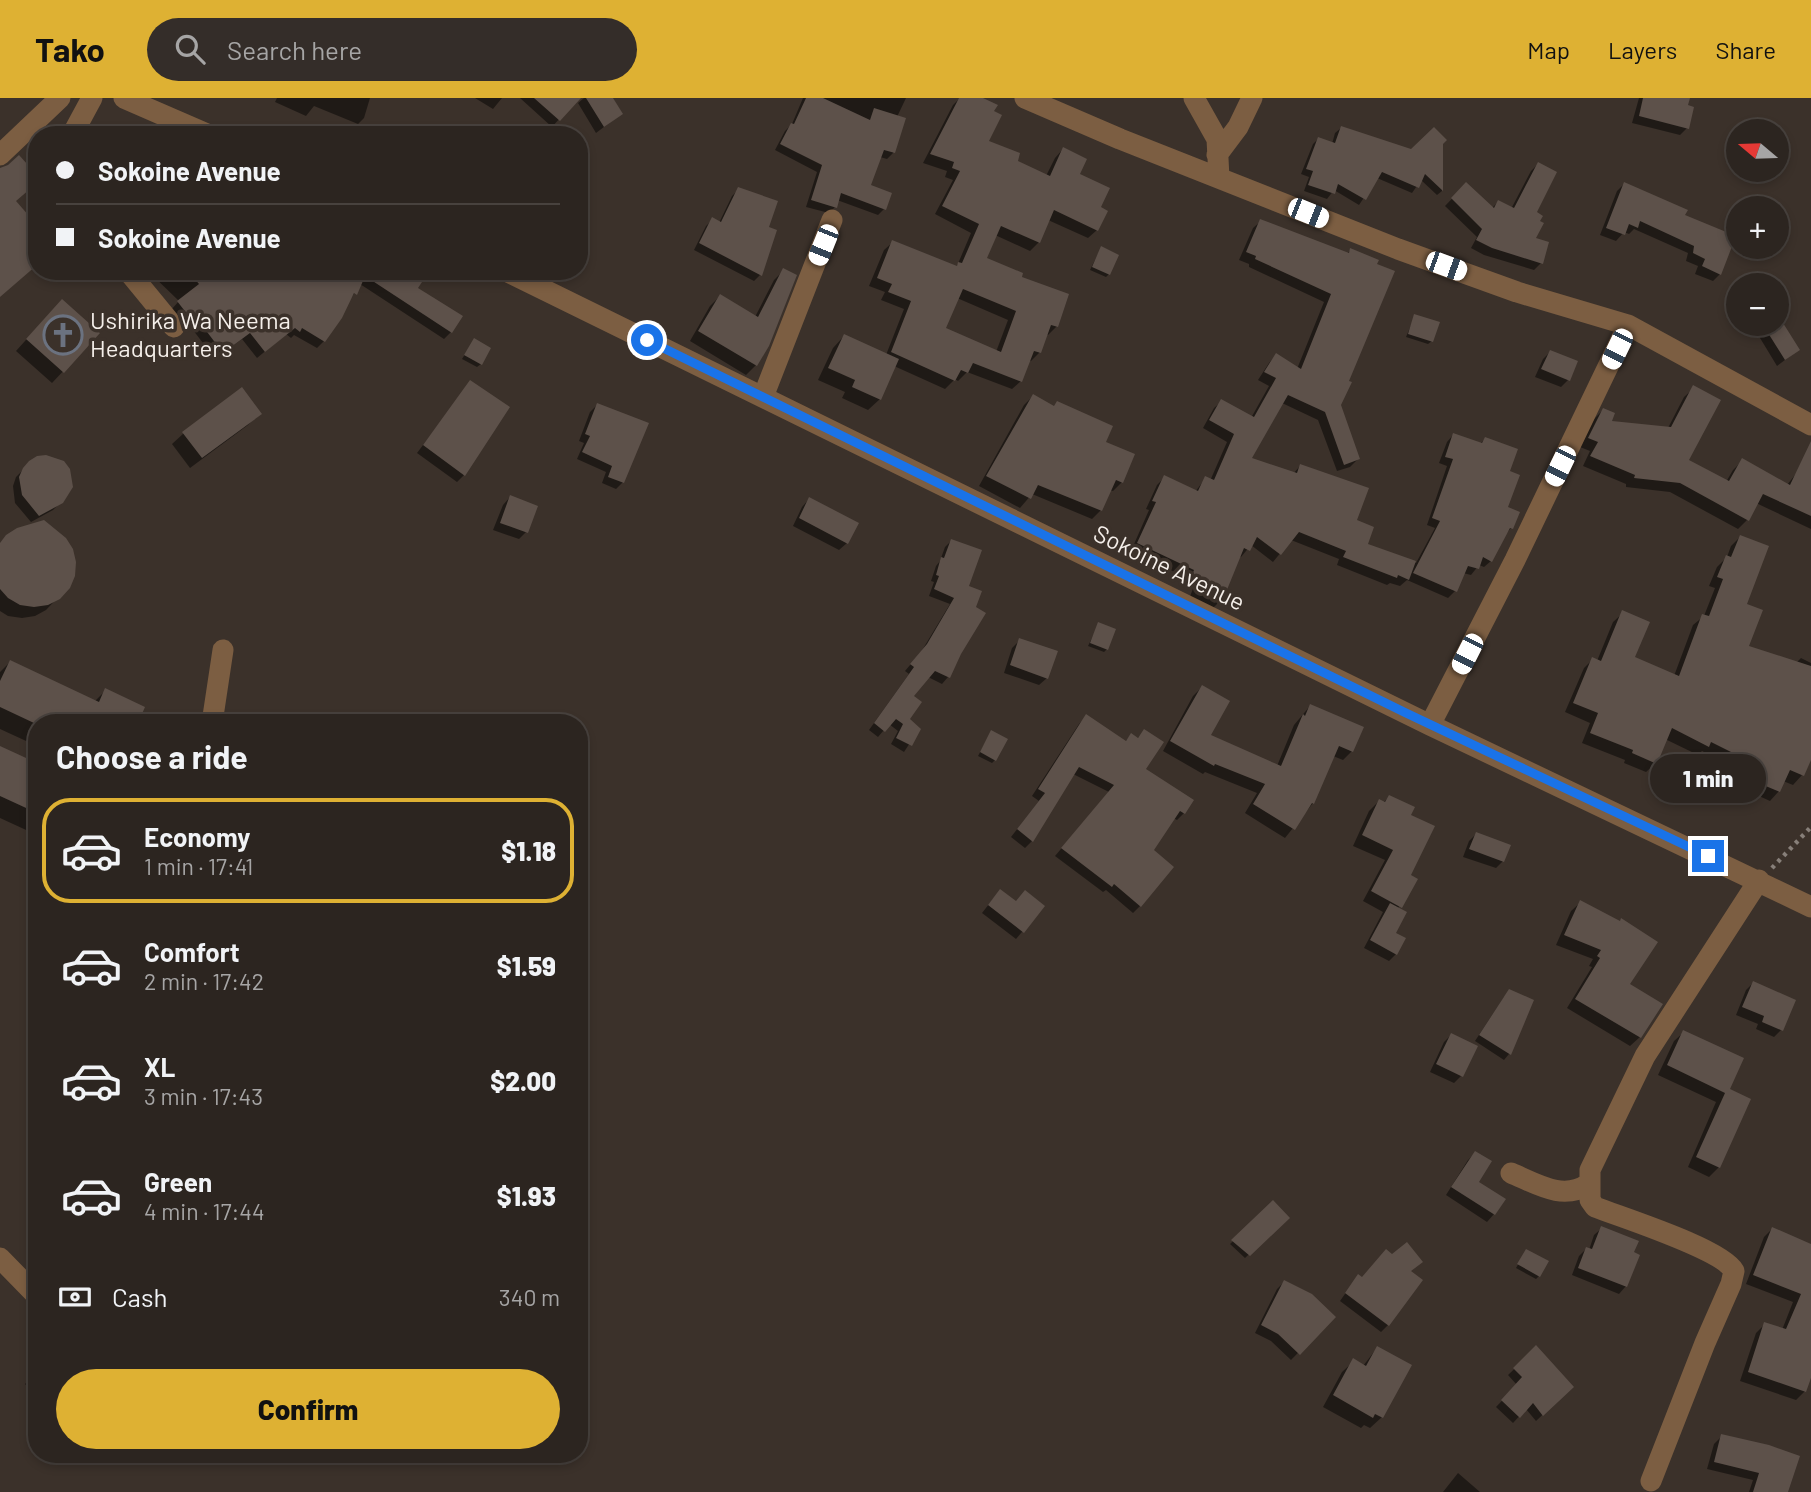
<!DOCTYPE html>
<html lang="en">
<head>
<meta charset="utf-8">
<style>
  body { margin:0; font-family:Barlow,sans-serif; background:#342d29; color:#f1f3f6; height:100vh; display:flex; flex-direction:column; font-size:26px; white-space:nowrap }
  * { box-sizing:border-box; margin:0 }
  p { font-size:23px; color:#a6a5a5 }
  .icon { flex:none; width:38px; height:38px; fill:none; stroke:currentColor; stroke-width:2; stroke-linecap:round; stroke-linejoin:round }
  .map { position:relative; flex:1; overflow:hidden }
  .side { position:absolute; left:28px; top:616px; width:560px; height:749px; display:flex; flex-direction:column; background:#2c2520; border-radius:28px; box-shadow:0 4px 10px #0003,0 0 0 2px #48423e }
  .side>* { flex:none }
  .guide { position:absolute; left:28px; top:28px; width:560px; height:154px; border-radius:28px; box-shadow:0 4px 10px #0003,0 0 0 2px #48423e; display:grid; align-content:center; height:154px; padding:0 28px; background:#2c2520 }
  .needle { width:46px; rotate:289deg }
  .fabs { position:absolute; left:1726px; top:21px; display:grid; gap:14px }
  .fabs a { display:grid; place-items:center; width:63px; height:63px; border-radius:50%; background:#2c2520; box-shadow:0 4px 10px #0003,0 0 0 2px #48423e; font-size:35px }
  .end { position:absolute; width:32px; height:32px; margin:-16px; border:9px solid #1a73e8; background:#fff; box-shadow:0 0 0 4px #fff }
  .from { border-radius:50% }
  .bubble { position:absolute; height:49px; border-radius:24px; background:#2c2520; box-shadow:0 4px 10px #0003,0 0 0 2px #48423e; font-size:23px; font-weight:800; line-height:49px; text-align:center }
  .car { position:absolute; width:21px; height:42px; margin:-21px -10px; border-radius:9px; box-shadow:0 0 5px 2px #0007; background:linear-gradient(#fff 24%,#345 0 40%,#fff 0 76%,#345 0 86%,#fff 0) }
  .guide b { display:flex; align-items:center; gap:24px; height:66px; font-size:26px }
  .guide b+b { border-top:2px solid #48423e }
  .guide i { width:18px; height:18px; background:#f1f3f6 }
  ul { padding:0; list-style:none }
  li { display:flex; align-items:center; gap:21px; height:105px; margin:0 14px 10px; padding:0 14px; border:4px solid transparent; border-radius:28px }
  li div { flex:1 }
  li b { display:block; font-size:26px }
  li em { font-style:normal; font-weight:800 }
  li.current { border-color:#deb133 }
  li>.icon { width:63px; height:63px; stroke-width:1.5 }
  h2 { padding:0 28px; font-size:32px; line-height:84px }
  .pay { display:flex; align-items:center; gap:18px; height:77px; padding:0 28px; font-size:26px }
  .pay p { margin-inline-start:auto }
  .button { display:flex; gap:14px; margin-top:auto; padding:14px 28px }
  .button a { flex:1; height:80px; border-radius:42px; background:#deb133; color:#111; font-size:28px; font-weight:800; line-height:80px; text-align:center }
  header { display:flex; align-items:center; gap:42px; box-sizing:border-box; height:98px; padding:0 35px; background:#deb133; color:#111 }
  header strong { font-size:33px }
  nav { display:flex; gap:38px; margin-inline-start:auto; font-size:24px }
  .search { width:490px; height:63px; background:#342d29; display:flex; align-items:center; gap:18px; box-sizing:border-box; padding:0 24px; border-radius:38px; color:#a6a5a5; font-size:26px }
  .map>svg:first-child { display:block }
</style>
</head>
<body>
<header>
<strong>Tako</strong>
<div class="search"><svg class="icon" aria-label="search" viewBox="0 0 24 24"><circle cx="10" cy="10" r="6"/><path d="M15 15l6 6"/></svg>Search here</div>
<nav><a>Map</a><a>Layers</a><a>Share</a></nav>
</header>
<div class="map">
<svg width="1811" height="1394" viewBox="0 0 1811 1394">
  <rect width="100%" height="100%" fill="#3b312a"/>
  <path fill="#0007" fill-rule="evenodd" d="M277,0H370L364,20L358,26L314,8L306,18L275,4Z
    M475,0H502L493,11Z
    M520,0H578L552,29Z
    M584,0H611L621,16L596,35L578,5Z
    M803,0H906L897,19L893,55L887,61L880,59L869,88L884,111L878,117L837,102L835,109L829,115L806,109L817,74L775,52L785,33L792,26Z
    M960,0H980L992,14L987,44L1015,64L1046,78L1055,60L1063,51L1099,110L1097,132L1088,140L1048,122L1039,144L1030,153L995,137L984,161L1019,180L1057,228L1048,237L1046,236L1039,255L1031,263L1028,262L1021,283L1012,291L967,274L958,283L955,281L945,291L894,268L880,301L868,312L842,300L845,294L818,282L833,250L844,238L886,257L904,211L881,202L885,194L869,188L884,152L893,144L955,169L957,168L971,135L935,116L953,82L945,79L947,73L923,65L953,7ZM957,200L1008,222L996,254L944,230Z
    M1639,0H1688L1687,30L1680,37L1632,25Z
    M423,30L440,37H416Z
    M516,30L532,37H509Z
    M1341,30L1412,53L1441,45L1442,93L1437,97L1421,82L1412,95L1377,80L1359,107L1334,92L1327,101L1304,93L1309,79L1301,76L1313,46L1318,41L1332,46L1335,35Z
    M1538,66L1534,141L1541,165L1534,172L1484,157L1471,150L1477,139L1445,108L1466,86L1492,110L1498,104L1511,111L1531,73Z
    M1624,86L1683,118L1720,176L1713,183L1695,176L1698,168L1686,163L1688,155L1634,131L1629,136L1624,134L1616,143L1600,137L1617,93Z
    M739,91L766,130L760,177L754,183L694,152L706,128L712,122L719,125L732,98Z
    M1261,123L1347,156L1351,152L1339,307L1358,361L1350,369L1337,373L1318,322L1282,305L1250,361L1293,376L1300,368L1354,423L1365,447L1416,465L1435,430L1427,427L1447,368L1439,365L1447,344L1453,337L1480,346L1485,341L1508,374L1505,410L1511,430L1505,437L1491,463L1484,469L1479,467L1471,477L1463,475L1455,493L1448,500L1407,482L1400,488L1390,485L1387,487L1337,467L1339,461L1291,442L1273,464L1251,447L1241,459L1239,458L1220,503L1213,510L1189,501L1194,488L1185,484L1187,480L1131,453L1149,412L1146,411L1157,387L1165,379L1195,394L1205,381L1210,383L1227,344L1203,330L1214,310L1222,303L1251,320L1269,288L1258,282L1269,265L1276,257L1297,271L1324,204L1249,169V166L1239,162L1253,130Z
    M1101,150L1109,176L1106,179L1090,172Z
    M784,172L756,267L746,277L690,243L710,208L720,198L755,219L774,182Z
    M148,173H402L451,234L444,241L360,186L324,243L317,250L294,237L291,240L286,236L257,260L242,241L215,261L190,228L186,231L171,212L179,203Z
    M51,214L98,236L52,285L16,253Z
    M1415,218L1432,243L1428,246L1406,239Z
    M1778,220L1798,252L1777,268L1757,235L1768,226H1776Z
    M474,242L481,266L477,269L462,261Z
    M1550,254L1568,282L1561,289L1535,279L1543,261Z
    M470,285L464,377L457,384L417,355Z
    M1694,290L1687,362L1726,384L1733,372L1742,363L1787,387L1799,372L1811,377V431L1756,405L1747,422L1738,431L1670,394L1626,389V386L1583,368L1590,353L1580,349L1594,321L1603,312L1609,324L1668,330L1684,299Z
    M1033,298L1104,345L1122,384L1113,393L1109,392L1101,412L1092,421L1032,396L1020,410L979,388L1024,307Z
    M597,307L623,384L616,391L602,385L606,374L577,361L584,345L579,343L590,314Z
    M259,315L248,327L190,370L172,346L184,335Z
    M30,365L61,404L53,412L31,424L15,405L13,388L16,379Z
    M510,399L526,434L519,441L493,432L503,407Z
    M809,401L847,445L839,452L793,428L802,409Z
    M1740,439L1747,549L1796,565L1801,560L1811,565V657L1802,677L1793,687L1783,683L1779,693L1770,703L1748,693L1750,688L1739,683L1743,674L1702,653L1698,657L1665,641L1656,665L1646,674L1624,665L1625,662L1582,645L1590,625L1565,614L1584,570L1593,561L1597,563L1613,524L1623,515L1633,560L1674,578L1693,527L1704,518L1715,490L1709,488L1717,469L1727,459L1731,448Z
    M951,443L967,489L959,555L948,579L942,586L928,579L912,599L908,621L919,631L904,654L891,646L898,633L889,626L878,639L869,632L909,576L905,573L921,554L950,506L929,498L934,484L931,483L936,468L940,463L945,449Z
    M0,446L68,489L46,512L35,518L22,520L8,518L0,513Z
    M1099,526L1107,551L1104,554L1088,548Z
    M1020,542L1047,580L1039,587L1004,575L1012,550Z
    M10,564L95,603L106,592L143,610L37,625V648L0,631V574Z
    M1202,589L1209,638L1277,668L1294,627L1310,608L1352,653L1343,662L1333,658L1313,705L1285,740L1245,715L1257,695L1205,674L1203,676L1163,653L1193,598Z
    M1086,619L1125,644L1131,637L1137,641L1144,633V672L1184,715L1177,722L1173,720L1152,753L1140,808L1133,815L1106,792L1103,794L1055,758L1109,694L1073,676L1032,743L1025,750L1011,739L1039,703L1032,698L1079,626Z
    M991,634L995,662L992,665L978,658Z
    M0,650L36,666L37,664V737L0,720Z
    M1389,699L1409,717V778L1398,811L1394,835L1396,856L1389,863L1364,850L1383,814L1363,803L1385,762L1353,748L1369,713L1379,703L1383,705Z
    M1476,736L1503,763L1496,770L1463,759L1469,743Z
    M993,801L1016,805L1043,809L1016,841L982,815Z
    M1581,804L1628,887L1640,939L1630,948L1567,910L1592,869L1589,868L1593,861L1556,847L1571,813Z
    M1753,885L1781,932L1774,939L1756,931L1758,926L1736,917L1746,892Z
    M1504,899L1532,903L1509,956L1504,962L1475,943Z
    M1684,934L1727,992L1719,1069L1709,1079L1688,1069L1716,1004L1658,977L1674,943Z
    M1451,937L1461,978L1454,985L1430,974L1444,944Z
    M1475,1055L1477,1084L1494,1116L1487,1124L1446,1097L1468,1062Z
    M1273,1105L1287,1120L1245,1160L1230,1146Z
    M1602,1130L1632,1155L1626,1188L1619,1196L1572,1177L1579,1158L1586,1151L1589,1152L1594,1137Z
    M1772,1131L1811,1148V1274L1805,1293L1796,1302L1740,1283L1756,1235L1765,1226L1782,1232L1793,1204L1746,1186L1764,1139Z
    M1524,1156L1539,1178L1536,1181L1516,1170Z
    M1410,1173L1388,1227L1381,1234L1340,1203L1352,1186L1361,1181Z
    M1284,1184L1333,1219L1291,1262L1271,1243L1255,1235L1277,1191Z
    M1377,1250L1382,1319L1370,1330L1364,1327L1361,1330L1323,1309L1342,1274L1354,1263L1363,1268Z
    M1536,1250L1572,1289L1536,1323L1526,1311L1513,1325L1496,1309L1517,1287L1508,1277Z
    M37,1275V1298L25,1286Z
    M1722,1338L1786,1394H1749L1753,1382L1707,1371L1714,1346Z
    M1458,1375L1480,1394H1443Z"/>
  <path fill="#5d514a" fill-rule="evenodd" d="M534,0H581L560,23Z
    M586,0H613L623,16L604,29Z
    M806,0H823L870,22L874,10L906,20L895,55L884,52L871,87L892,95L886,112L841,95L837,110L811,102L822,67L780,46L791,25L794,26Z
    M959,0H983L998,7L994,13L1002,17L989,43L1020,55L1018,63L1050,78L1063,49L1087,61L1080,76L1110,90L1101,109L1108,113L1098,133L1054,112L1040,145L1001,128L987,160L1023,175L1022,179L1069,196L1058,229L1051,227L1041,255L1034,253L1022,284L973,265L968,275L961,272L955,283L891,254L911,203L888,194L892,186L877,180L892,142L957,168L958,164L962,165L979,126L942,108L960,73L952,70L954,64L930,56ZM963,191L1016,213L1001,254L946,230Z
    M1643,0H1690L1688,7L1694,9L1689,31L1639,18Z
    M1341,28L1411,51L1434,29L1447,42L1443,46V93L1425,76L1419,90L1382,74L1366,102L1338,86L1335,96L1308,87L1313,73L1306,71L1318,39L1335,45Z
    M19,57L37,77V85L16,103L37,127V167L0,199V70L8,67Z
    M1538,64L1557,74L1537,114L1543,118L1540,123L1544,125L1536,140L1549,144L1543,166L1492,150L1476,142L1482,131L1451,100L1466,84L1494,110L1498,102L1514,110Z
    M1624,84L1688,112L1685,117L1736,138L1721,177L1702,168L1705,161L1693,155L1694,148L1640,123L1638,130L1629,126L1625,137L1606,130Z
    M738,89L778,103L769,129L777,132L762,178L699,145L712,119L721,124Z
    M1260,121L1349,155L1350,150L1379,162L1377,166L1395,173L1349,283L1352,284L1341,307L1360,361L1344,367L1325,314L1288,297L1252,360L1297,375L1300,366L1369,390L1357,422L1374,429L1368,446L1416,463L1409,482L1398,477L1397,480L1343,459L1346,453L1299,434L1281,457L1257,439L1250,453L1244,450L1222,504L1196,493L1201,481L1192,477L1194,472L1137,445L1156,404L1152,403L1164,377L1198,393L1205,378L1214,382L1234,336L1209,322L1221,301L1254,319L1276,280L1264,274L1276,255L1301,271L1331,196L1255,161L1256,158L1246,154Z
    M1101,148L1119,157L1110,177L1092,169Z
    M783,170L797,177L769,248L757,268L698,233L720,196L758,219Z
    M188,173H405L422,184L418,190L463,218L452,235L365,178L357,197L354,195L342,220L325,244L302,230L300,234L295,230L265,254L250,235L223,255L198,222L194,225L177,203L199,186Z
    M62,201L100,235L64,275L26,241Z
    M1414,216L1440,224L1433,244L1408,236Z
    M1778,217L1800,252L1785,262L1763,227L1776,226Z
    M844,236L899,261L881,302L852,289L855,282L828,270Z
    M474,240L491,250L482,267L464,257Z
    M1550,252L1578,263L1570,283L1541,271Z
    M470,282L510,309L465,378L423,347Z
    M1693,287L1721,302L1689,362L1729,383L1742,360L1790,387L1811,343V418L1763,396L1749,423L1680,385L1634,380L1635,377L1590,358L1598,344L1588,340L1603,310L1615,315L1612,323L1671,329Z
    M242,289L262,316L202,360L182,334Z
    M1033,296L1054,308L1057,303L1113,328L1106,344L1135,356L1123,385L1116,382L1102,413L1038,387L1031,401L986,378Z
    M597,305L649,325L624,385L608,379L612,368L582,354L590,338L585,336Z
    M1453,335L1482,345L1485,339L1518,351L1510,373L1520,377L1508,409L1520,414L1513,431L1510,430L1492,464L1483,459L1479,471L1468,468L1457,494L1413,475L1440,423L1432,420L1453,361L1445,359Z
    M46,357L64,363L70,371L73,389L63,405L39,418L22,397L19,379L23,370L29,363L37,358Z
    M510,397L538,408L528,435L500,425Z
    M809,399L859,425L848,446L799,420Z
    M44,422L66,440L73,451L76,464L75,478L70,490L60,501L48,507L34,509L20,507L8,500L0,491V445L6,437L17,430Z
    M1740,437L1769,448L1747,506L1763,512L1749,548L1811,568V662L1804,678L1790,672L1780,694L1756,684L1758,679L1747,674L1751,664L1711,644L1709,649L1672,630L1657,666L1632,655L1633,652L1590,635L1598,615L1573,605L1592,559L1601,563L1622,512L1650,524L1635,559L1679,578L1702,516L1709,518L1723,481L1717,479L1726,457L1731,459Z
    M951,441L982,452L969,488L982,493L976,509L986,515L961,556L950,580L935,573L914,598L922,604L910,621L921,631L912,648L896,640L903,626L896,621L885,634L874,625L914,569L910,566L927,546L954,500L934,491L939,478L936,477L941,459L944,460Z
    M1098,524L1116,531L1108,552L1090,545Z
    M1019,540L1058,553L1048,581L1010,567Z
    M10,562L99,604L105,590L145,609L138,625H34L0,609V583Z
    M1202,587L1230,603L1211,637L1281,668L1303,616L1305,618L1310,606L1364,629L1353,654L1339,648L1314,706L1312,705L1295,732L1253,706L1265,686L1215,666L1214,668L1170,643Z
    M1086,616L1126,643L1131,635L1138,640L1144,631L1164,644L1146,671L1194,702L1185,716L1180,713L1154,752L1174,769L1141,809L1114,786L1112,789L1061,750L1114,687L1079,669L1033,744L1017,731L1045,695L1038,691Z
    M991,632L1008,641L996,663L980,654Z
    M0,648L37,665V715L0,698Z
    M1389,697L1415,709L1411,717L1435,728L1411,777L1418,781L1402,810L1371,793L1393,752L1362,737L1379,701L1385,704Z
    M1476,734L1511,747L1504,764L1469,751Z
    M1000,791L1016,803L1025,792L1045,808L1024,835L988,807Z
    M1580,802L1620,823L1621,820L1658,844L1630,886L1663,906L1641,940L1575,901L1600,860L1597,858L1601,852L1564,837Z
    M1390,805L1407,814L1396,835L1406,840L1397,857L1370,842Z
    M1753,883L1796,902L1783,933L1762,924L1764,918L1742,909Z
    M1509,891L1534,902L1511,957L1479,937Z
    M1683,932L1744,960L1730,991L1751,1001L1720,1070L1696,1059L1725,995L1667,967Z
    M1451,935L1478,948L1463,979L1436,966Z
    M1475,1053L1492,1063L1479,1084L1506,1101L1495,1117L1451,1089Z
    M1273,1102L1290,1120L1250,1158L1231,1142Z
    M1601,1128L1639,1143L1634,1154L1640,1157L1627,1189L1578,1170L1586,1149L1592,1151Z
    M1772,1129L1811,1146V1280L1806,1294L1748,1274L1764,1224L1786,1231L1801,1196L1753,1177Z
    M1407,1144L1423,1164L1411,1173L1423,1182L1389,1228L1345,1195L1358,1176L1362,1179L1386,1151L1392,1156Z
    M1526,1151L1549,1163L1540,1179L1517,1166Z
    M1284,1182L1312,1196L1336,1219L1300,1257L1278,1236L1261,1227Z
    M1536,1247L1574,1289L1543,1318L1533,1305L1520,1320L1501,1302L1522,1279L1513,1270Z
    M1377,1248L1412,1267L1383,1320L1375,1316L1373,1320L1333,1297L1353,1260L1366,1268Z
    M1721,1336L1769,1347L1800,1358L1788,1394H1753L1759,1375L1714,1364Z"/>
  <g fill="none" stroke-linecap="round" stroke-linejoin="round">
    <path stroke="#877f79" stroke-width="4.5" stroke-dasharray="3.5 5" stroke-linecap="butt" d="M1772,770L1811,729"/>
    <path stroke="#7c5e42" stroke-width="21" d="M124,0L209,37
      M1025,0L1120,41L1398,151L1517,194L1628,227L1811,327
      M1194,0L1217,41L1219,80
      M72,37L92,0
      M0,57L60,0
      M1217,57L1238,29L1252,0
      M128,173L174,229
      M506,173L1430,627L1811,809
      M763,299L832,122
      M212,625L223,552
      M1430,627L1515,462L1628,227
      M1511,1075C1537,1086 1563,1103 1588,1086
      M0,1160L37,1198
      M1651,1383L1705,1245L1731,1186L1734,1173C1722,1151 1623,1120 1595,1109L1590,1102V1072L1645,958L1759,782"/>
  </g>
  <g fill="none" stroke-linecap="round" stroke-linejoin="round">
    <path stroke="#1a73e8" stroke-width="9" d="M647,242L1406,615L1708,758"/>
  </g>
  <defs>
    <g id="church-ring" transform="scale(2.0125)"><circle r="9.5" fill="#3b312a" stroke="#6b7280" stroke-width="1.5"/><path d="M-1.2-6h2.4v3.5h3.3v2.4h-3.3V6h-2.4V-.1h-3.3v-2.4h3.3Z" fill="#6b7280"/></g>
  </defs>
  <g fill-rule="evenodd">
    <use href="#church-ring" x="63" y="237"/>
  </g>
  <g text-anchor="middle" stroke-width="7" stroke-linejoin="round" paint-order="stroke">
    <g font-size="24" fill="#f5efea" stroke="#3b312a" text-anchor="start">
      <text x="90" y="231">Ushirika Wa Neema<tspan x="90" dy="28">Headquarters</tspan></text>
    </g>
    <g font-size="24" fill="#f5efea" stroke="#3b312a">
      <text transform="translate(1169 470) rotate(26)" y="8">Sokoine Avenue</text>
    </g>
  </g>
</svg>
<div class="fabs">
<a><svg class="needle" viewBox="-14 -14 28 28"><path d="M0-13l5 13h-10z" fill="#e53935"/><path d="M0 13l5-13h-10z" fill="#a6a5a5"/></svg></a>
<a>+</a>
<a>−</a>
</div>
<i class="end from" style="left:647px;top:242px"></i>
<i class="end" style="left:1708px;top:758px"></i>
<div class="bubble" style="left:1650px;top:656px;width:116px">1 min</div>
<i class="car" style="left:1308px;top:115px;rotate:112deg"></i>
<i class="car" style="left:823px;top:147px;rotate:202deg"></i>
<i class="car" style="left:1446px;top:168px;rotate:110deg"></i>
<i class="car" style="left:1617px;top:251px;rotate:206deg"></i>
<i class="car" style="left:1560px;top:368px;rotate:206deg"></i>
<i class="car" style="left:1467px;top:556px;rotate:207deg"></i>
<div class="guide">
<b><i class="from"></i>Sokoine Avenue</b>
<b><i></i>Sokoine Avenue</b>
</div>
<section class="side">
<h2>Choose a ride</h2>
<ul>
<li class="current"><svg class="icon" aria-label="car" viewBox="0 0 24 24"><path d="M5 17H2v-5l4-1 3-4h7l3 4 3 1v5h-3M9 17h6M6 11h13"/><circle cx="7" cy="17" r="2"/><circle cx="17" cy="17" r="2"/></svg><div><b>Economy</b><p>1 min · 17:41</p></div><em>$1.18</em></li>
<li><svg class="icon" aria-label="car" viewBox="0 0 24 24"><path d="M5 17H2v-5l4-1 3-4h7l3 4 3 1v5h-3M9 17h6M6 11h13"/><circle cx="7" cy="17" r="2"/><circle cx="17" cy="17" r="2"/></svg><div><b>Comfort</b><p>2 min · 17:42</p></div><em>$1.59</em></li>
<li><svg class="icon" aria-label="car" viewBox="0 0 24 24"><path d="M5 17H2v-5l4-1 3-4h7l3 4 3 1v5h-3M9 17h6M6 11h13"/><circle cx="7" cy="17" r="2"/><circle cx="17" cy="17" r="2"/></svg><div><b>XL</b><p>3 min · 17:43</p></div><em>$2.00</em></li>
<li><svg class="icon" aria-label="car" viewBox="0 0 24 24"><path d="M5 17H2v-5l4-1 3-4h7l3 4 3 1v5h-3M9 17h6M6 11h13"/><circle cx="7" cy="17" r="2"/><circle cx="17" cy="17" r="2"/></svg><div><b>Green</b><p>4 min · 17:44</p></div><em>$1.93</em></li>
</ul>
<div class="pay"><svg class="icon" aria-label="cash" viewBox="0 0 24 24"><path d="M3 7h18v10H3z"/><circle cx="12" cy="12" r="2"/></svg>Cash<p>340 m</p></div>
<div class="button"><a>Confirm</a></div>
</section>
</div>
</body>
</html>
